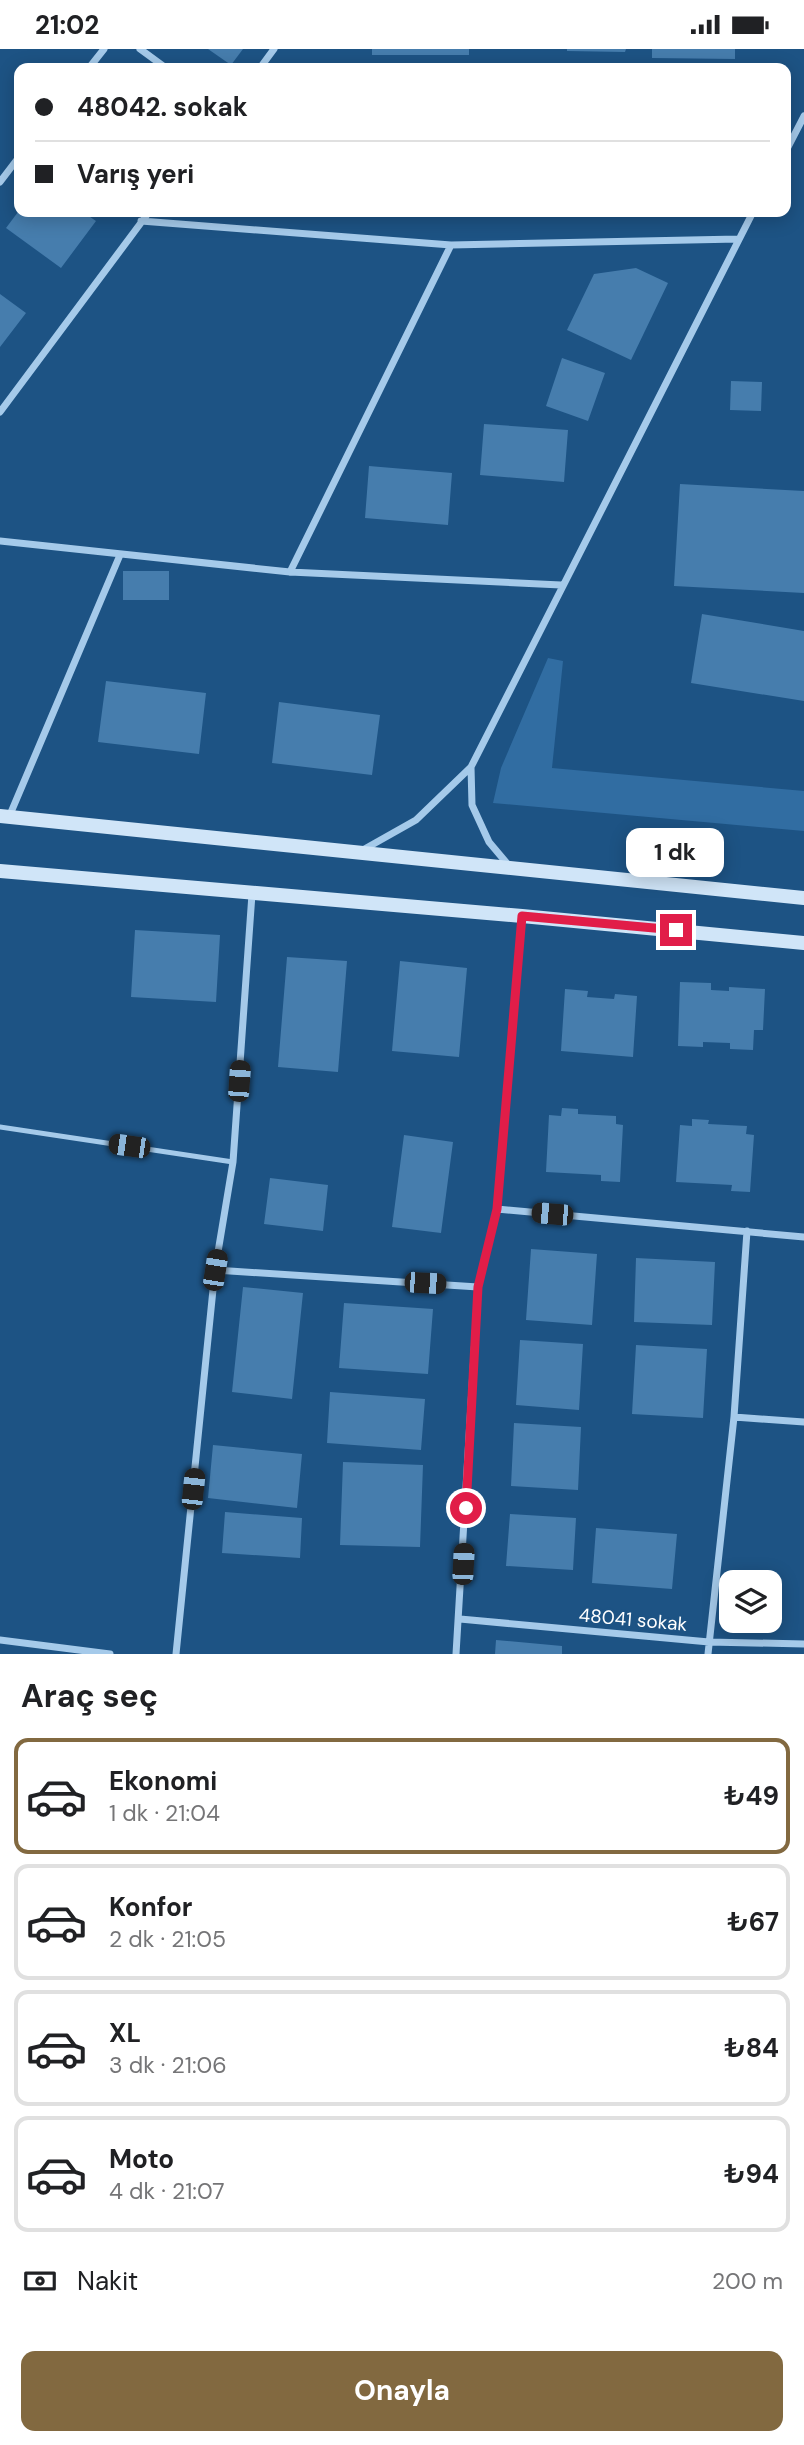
<!DOCTYPE html>
<html lang="tr">
<head>
<meta charset="utf-8">
<style>
  body { margin:0; font-family:"DM Sans",sans-serif; background:#f6f6f6; color:#202124; height:100vh; display:flex; flex-direction:column; font-size:26px; white-space:nowrap }
  * { box-sizing:border-box; margin:0 }
  p { font-size:23px; color:#757577 }
  .icon { flex:none; width:38px; height:38px; fill:none; stroke:currentColor; stroke-width:2; stroke-linecap:round; stroke-linejoin:round }
  .map { position:relative; height:1605px; overflow:hidden }
  .side { display:flex; flex-direction:column; background:#fff; flex:1 }
  .side>* { flex:none }
  .banner { position:absolute; left:14px; top:14px; width:777px; height:154px; border-radius:14px; box-shadow:0 4px 18px #0003; display:grid; align-content:center; height:154px; padding:0 21px; background:#fff }
  .controls { position:absolute; left:719px; top:1521px; display:grid; gap:14px }
  .controls a { display:grid; place-items:center; width:63px; height:63px; border-radius:14px; background:#fff; box-shadow:0 4px 18px #0003; font-size:35px }
  .end { position:absolute; width:32px; height:32px; margin:-16px; border:9px solid #e11d48; background:#fff; box-shadow:0 0 0 4px #fff }
  .from { border-radius:50% }
  .bubble { position:absolute; height:49px; border-radius:14px; background:#fff; box-shadow:0 4px 18px #0003; font-size:23px; font-weight:700; line-height:49px; text-align:center }
  .car { position:absolute; width:21px; height:42px; margin:-21px -10px; border-radius:9px; box-shadow:0 0 5px 2px #0007; background:linear-gradient(#222 24%,#8ab4d8 0 40%,#222 0 76%,#8ab4d8 0 86%,#222 0) }
  .banner b { display:flex; align-items:center; gap:24px; height:66px; font-size:26px }
  .banner b+b { border-top:2px solid #e0e0e0 }
  .banner i { width:18px; height:18px; background:#202124 }
  ul { padding:0; list-style:none }
  li { display:flex; align-items:center; gap:21px; height:116px; margin:0 14px 10px; padding:0 7px; border:4px solid #e0e0e0; border-radius:14px }
  li div { flex:1 }
  li b { display:block; font-size:26px }
  li em { font-style:normal; font-weight:700 }
  li.selected { border-color:#826940 }
  li>.icon { width:63px; height:63px; stroke-width:1.5 }
  h2 { padding:0 21px; font-size:32px; line-height:84px }
  .pay { display:flex; align-items:center; gap:18px; height:77px; padding:0 21px; font-size:26px }
  .pay p { margin-inline-start:auto }
  .button { display:flex; gap:14px; margin-top:auto; padding:14px 21px }
  .button a { flex:1; height:80px; border-radius:14px; background:#826940; color:#fff; font-size:28px; font-weight:700; line-height:80px; text-align:center }
  .status { display:flex; justify-content:space-between; align-items:center; height:49px; padding:0 35px; background:#fff; direction:ltr }
  .status svg { height:19px; fill:currentColor }
  .map>svg:first-child { display:block }
</style>
</head>
<body>
<div class="status"><b>21:02</b><svg viewBox="0 0 49 12"><path d="M0 12V9h3v3zM5 12V6h3v6zM10 12V3h3v9zM15 12V0h3v12zM26 1h20v11H26zM47 4h2v5h-2z"/></svg></div>
<div class="map">
<svg width="804" height="1605" viewBox="0 0 804 1605">
  <rect width="100%" height="100%" fill="#1d5384"/>
  <path fill="#316da2" d="M548,609L563,612L552,719L804,742V782L493,754L501,719Z"/>
  <path fill="#467dad" d="M208,0H243L231,16Z
    M372,0H469V6H372Z
    M567,0H626L625,3L567,2Z
    M652,0H735V10L652,9Z
    M18,163H83L96,172L61,219L6,179Z
    M636,219L668,234L631,311L567,281L594,225Z
    M0,245L26,264L0,298Z
    M562,309L605,324L588,372L546,357Z
    M731,332L762,333L761,362L730,361Z
    M484,375L568,381L564,433L480,426Z
    M369,417L452,424L448,476L365,469Z
    M680,435L804,442V544L674,537Z
    M123,522H169V551H123Z
    M702,565L804,582V652L691,634Z
    M106,632L206,644L199,705L98,693Z
    M279,653L380,666L372,726L272,714Z
    M135,881L220,886L216,953L131,948Z
    M287,908L347,912L338,1023L278,1018Z
    M400,912L467,919L459,1008L392,1002Z
    M680,933L711,934V941L729,942V938L765,940L763,981H754L753,1001L730,1000V994L703,993V998L678,997Z
    M565,940L588,942L587,948L614,950L615,945L637,947L633,1008L561,1002Z
    M562,1059L578,1060V1065L616,1067V1075L623,1076L620,1133L601,1132V1126L546,1123L549,1066L561,1067Z
    M692,1070L709,1071L708,1075L747,1077L746,1085L754,1086L750,1143L731,1142L732,1136L676,1133L680,1076L692,1077Z
    M404,1086L453,1093L441,1184L392,1178Z
    M270,1129L328,1136L323,1182L264,1175Z
    M531,1200L597,1205L592,1276L526,1271Z
    M636,1209L715,1213L712,1276L634,1273Z
    M243,1238L303,1244L292,1350L232,1343Z
    M344,1254L433,1260L428,1325L339,1319Z
    M520,1291L583,1295L579,1361L516,1356Z
    M636,1296L707,1300L703,1369L632,1365Z
    M330,1343L425,1350L421,1401L327,1394Z
    M514,1374L581,1378L578,1441L511,1437Z
    M213,1396L302,1405L297,1459L208,1449Z
    M343,1413L423,1416L420,1498L340,1496Z
    M225,1463L302,1469L300,1509L222,1504Z
    M510,1465L576,1469L573,1521L506,1517Z
    M596,1479L677,1485L672,1540L592,1534Z
    M496,1591L562,1597V1605H495Z"/>
  <g fill="none" stroke-linecap="round" stroke-linejoin="round">
    <path stroke="#a5caea" stroke-width="5" d="M0,1078L233,1113"/>
    <path stroke="#a5caea" stroke-width="7" d="M140,0L166,19
      M89,19L104,0
      M260,19L274,0
      M786,102L804,67
      M0,133L19,108
      M141,172L451,196L290,523
      M451,196L738,190
      M0,363L149,163
      M0,492L290,523L561,536
      M471,718L472,756L489,793L510,818
      M9,768L120,506
      M361,802L416,771L471,718L753,163
      M497,1160L804,1188
      M215,1221L478,1238
      M734,1368L804,1373
      M460,1570L709,1593L804,1595
      M0,1591L110,1605
      M176,1605L215,1221L233,1113L252,845
      M456,1605L478,1238L497,1160L522,867
      M708,1605L734,1368L747,1182"/>
    <path stroke="#d0e5f8" stroke-width="14" d="M0,767L804,849
      M0,822L522,867L804,894"/>
  </g>
  <g fill="none" stroke-linecap="round" stroke-linejoin="round">
    <path stroke="#e11d48" stroke-width="9" d="M466,1459L478,1238L497,1160L522,867L676,881"/>
  </g>
  <g text-anchor="middle" stroke-width="5" stroke-linejoin="round" paint-order="stroke">
    <g font-size="19" fill="#fff" stroke="#1d5384">
      <text transform="translate(633 1570) rotate(5)" y="7">48041 sokak</text>
    </g>
  </g>
</svg>
<div class="controls">
<a><svg class="icon" aria-label="layers" viewBox="0 0 24 24"><path d="M12 4l9 5-9 5-9-5zM3 14l9 5 9-5"/></svg></a>
</div>
<i class="end from" style="left:466px;top:1459px"></i>
<i class="end" style="left:676px;top:881px"></i>
<div class="bubble" style="left:626px;top:779px;width:98px">1 dk</div>
<i class="car" style="left:239px;top:1032px;rotate:4deg"></i>
<i class="car" style="left:129px;top:1097px;rotate:278deg"></i>
<i class="car" style="left:552px;top:1165px;rotate:275deg"></i>
<i class="car" style="left:215px;top:1221px;rotate:9deg"></i>
<i class="car" style="left:425px;top:1234px;rotate:93deg"></i>
<i class="car" style="left:193px;top:1440px;rotate:6deg"></i>
<i class="car" style="left:463px;top:1515px;rotate:3deg"></i>
<div class="banner">
<b><i class="from"></i>48042. sokak</b>
<b><i></i>Varış yeri</b>
</div>
</div>
<section class="side">
<h2>Araç seç</h2>
<ul>
<li class="selected"><svg class="icon" aria-label="car" viewBox="0 0 24 24"><path d="M5 17H2v-5l4-1 3-4h7l3 4 3 1v5h-3M9 17h6M6 11h13"/><circle cx="7" cy="17" r="2"/><circle cx="17" cy="17" r="2"/></svg><div><b>Ekonomi</b><p>1 dk · 21:04</p></div><em>₺49</em></li>
<li><svg class="icon" aria-label="car" viewBox="0 0 24 24"><path d="M5 17H2v-5l4-1 3-4h7l3 4 3 1v5h-3M9 17h6M6 11h13"/><circle cx="7" cy="17" r="2"/><circle cx="17" cy="17" r="2"/></svg><div><b>Konfor</b><p>2 dk · 21:05</p></div><em>₺67</em></li>
<li><svg class="icon" aria-label="car" viewBox="0 0 24 24"><path d="M5 17H2v-5l4-1 3-4h7l3 4 3 1v5h-3M9 17h6M6 11h13"/><circle cx="7" cy="17" r="2"/><circle cx="17" cy="17" r="2"/></svg><div><b>XL</b><p>3 dk · 21:06</p></div><em>₺84</em></li>
<li><svg class="icon" aria-label="car" viewBox="0 0 24 24"><path d="M5 17H2v-5l4-1 3-4h7l3 4 3 1v5h-3M9 17h6M6 11h13"/><circle cx="7" cy="17" r="2"/><circle cx="17" cy="17" r="2"/></svg><div><b>Moto</b><p>4 dk · 21:07</p></div><em>₺94</em></li>
</ul>
<div class="pay"><svg class="icon" aria-label="cash" viewBox="0 0 24 24"><path d="M3 7h18v10H3z"/><circle cx="12" cy="12" r="2"/></svg>Nakit<p>200 m</p></div>
<div class="button"><a>Onayla</a></div>
</section>
</body>
</html>
